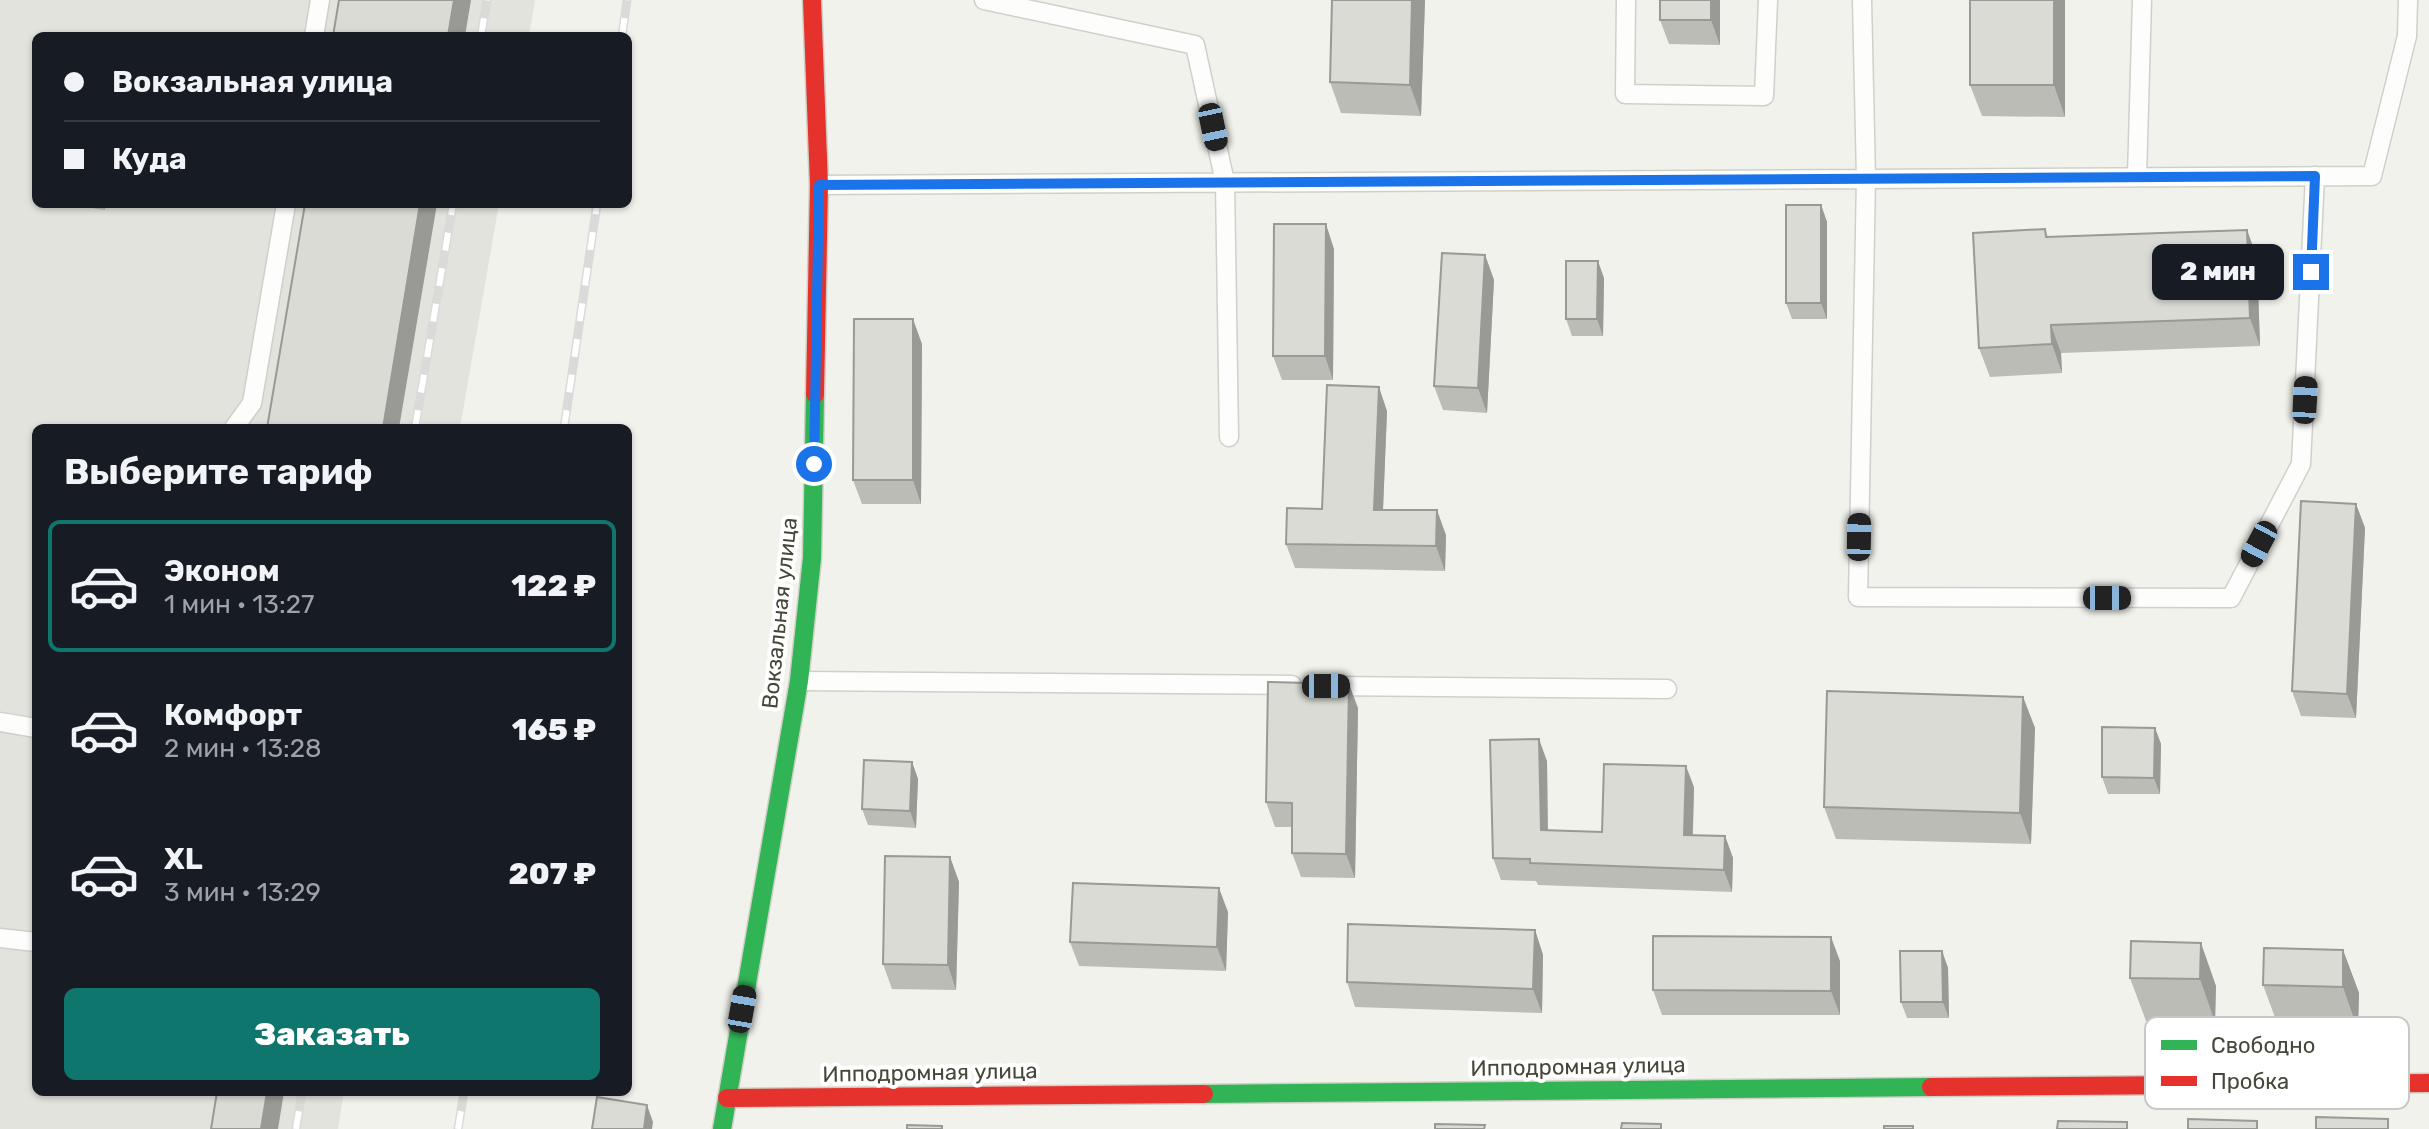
<!DOCTYPE html>
<html lang="ru">
<head>
<meta charset="utf-8">
<style>
  body { margin:0; font-family:Rubik,sans-serif; background:#20242c; color:#f1f3f6; height:100vh; display:flex; flex-direction:column; font-size:30px; white-space:nowrap }
  * { box-sizing:border-box; margin:0 }
  p { font-size:26px; color:#9ea1a6 }
  .icon { flex:none; width:44px; height:44px; fill:none; stroke:currentColor; stroke-width:2; stroke-linecap:round; stroke-linejoin:round }
  .map { position:relative; flex:1; overflow:hidden }
  .drawer { position:absolute; left:32px; top:424px; width:600px; height:672px; display:flex; flex-direction:column; background:#171b24; border-radius:12px; box-shadow:0 2px 6px #0004 }
  .drawer>* { flex:none }
  .top-card { position:absolute; left:32px; top:32px; width:600px; height:176px; border-radius:12px; box-shadow:0 2px 6px #0004; display:grid; align-content:center; height:176px; padding:0 32px; background:#171b24 }
  .end { position:absolute; width:36px; height:36px; margin:-18px; border:10px solid #1a73e8; background:#fff; box-shadow:0 0 0 4px #fff }
  .from { border-radius:50% }
  .bubble { position:absolute; height:56px; border-radius:12px; background:#171b24; box-shadow:0 2px 6px #0004; font-size:26px; font-weight:800; line-height:56px; text-align:center }
  .car { position:absolute; width:24px; height:48px; margin:-24px -12px; border-radius:10px; box-shadow:0 0 6px 2px #0007; background:linear-gradient(#222 24%,#8ab4d8 0 40%,#222 0 76%,#8ab4d8 0 86%,#222 0) }
  .top-card b { display:flex; align-items:center; gap:28px; height:76px; font-size:30px }
  .top-card b+b { border-top:2px solid #363941 }
  .top-card i { width:20px; height:20px; background:#f1f3f6 }
  ul { padding:0; list-style:none }
  li { display:flex; align-items:center; gap:24px; height:132px; margin:0 16px 12px; padding:0 16px; border:4px solid transparent; border-radius:12px }
  li div { flex:1 }
  li b { display:block; font-size:30px }
  li em { font-style:normal; font-weight:800 }
  li.selected { border-color:#0f766e }
  li>.icon { width:72px; height:72px; stroke-width:1.5 }
  h2 { padding:0 32px; font-size:36px; line-height:96px }
  .action { display:flex; gap:16px; margin-top:auto; padding:16px 32px }
  .action a { flex:1; height:92px; border-radius:12px; background:#0f766e; color:#fff; font-size:32px; font-weight:800; line-height:92px; text-align:center }
  .map>svg:first-child { display:block }
</style>
</head>
<body>
<div class="map">
<svg width="2429" height="1129" viewBox="0 0 2429 1129">
  <rect width="100%" height="100%" fill="#f2f2ed"/>
  <path fill="#e3e3dd" d="M0,0H535L529,36H36V204H499L460,428H36V1092H344L338,1129H0Z"/>
  <g fill="none" stroke-linecap="round" stroke-linejoin="round">
    <g stroke="#d0d0cb" stroke-width="21">
      <path id="lane" d="M984,0L1195,45L1225,182L1229,437
        M1626,0L1625,94L1764,96L1768,0
        M1862,0L1866,179L1858,597L2231,598L2301,464L2315,176
        M314,36L320,0
        M2137,177L2142,0
        M819,185L2372,176L2407,36L2408,0
        M234,428L252,403L286,204
        M799,681L1292,685
        M1326,686L1667,689
        M0,722L36,728
        M0,938L36,942"/>
    </g>
    <g stroke="#cfd0c5" stroke-width="21">
      <path id="fast" d="M1204,1094L1931,1087
        M722,1129L799,681L812,558L815,394"/>
    </g>
    <g stroke="#cfd0c5" stroke-width="21">
      <path id="jam" d="M812,0L819,185L815,394
        M1931,1087L2429,1083
        M727,1098L1204,1094"/>
    </g>
    <use href="#lane" stroke="#fdfdfc" stroke-width="18"/>
    <use href="#fast" stroke="#30b455" stroke-width="18"/>
    <use href="#jam" stroke="#e5322d" stroke-width="18"/>
    <g stroke="#dadad9" stroke-width="9">
      <path id="rail" d="M481,36L487,0
        M622,36L627,0
        M415,428L453,204
        M564,428L597,204
        M296,1129L302,1092
        M458,1129L464,1092"/>
    </g>
    <use href="#rail" stroke="#fff" stroke-width="6" stroke-dasharray="18" stroke-linecap="butt"/>
  </g>
  <path fill="#bcbcb7" d="M1332,0H1425L1421,116L1341,113L1330,82Z
    M1660,0H1720V45L1669,44L1660,20Z
    M1970,0H2065V117L1982,116L1970,85Z
    M66,204H106L105,210Z
    M1821,205L1827,222V319H1792L1786,303Z
    M2045,229L2048,237L2247,230L2257,258L2260,346L2061,353L2062,373L1990,377L1979,348Z
    M1334,249L1333,380H1282L1273,356Z
    M1485,255L1494,280L1487,413L1443,410L1434,386Z
    M1604,278L1603,336H1572L1566,319Z
    M922,344L921,504H862L853,480Z
    M1387,411L1383,510L1446,535L1445,571L1295,568L1286,544L1322,509Z
    M2356,504L2365,528L2356,718L2301,716L2292,691Z
    M2023,697L2035,728L2031,844L1836,839L1824,807Z
    M1358,708L1355,878L1301,877L1292,853V827H1275L1266,802Z
    M2155,728L2161,744L2160,794H2108L2102,777Z
    M1547,761L1548,831L1602,832L1694,787L1693,835L1725,836L1733,858L1732,892L1538,885L1536,881L1501,880L1493,858Z
    M912,762L918,779L916,828L868,825L862,809Z
    M950,857L959,882L956,990L892,989L883,964Z
    M1228,912L1226,971L1079,966L1070,942Z
    M1535,930L1543,955L1542,1013L1355,1007L1347,982Z
    M2131,941L2216,986L2215,1022L2146,1021L2130,978Z
    M2343,950L2359,993L2358,1030L2279,1028L2263,985Z
    M1942,951L1948,968L1949,1018H1907L1901,1002Z
    M1840,961V1015H1662L1653,990Z"/>
  <path fill="#999995" d="M454,0H471L465,36H448Z
    M1412,0H1425L1421,116L1410,85Z
    M1711,0H1720V45L1711,20Z
    M2054,0H2065V117L2054,85Z
    M420,204H437L399,428H383Z
    M1821,205L1827,222V319L1821,303Z
    M1326,224L1334,249L1333,380L1325,356Z
    M2247,230L2257,258L2260,346L2250,318Z
    M1485,255L1494,280L1487,413L1478,388Z
    M1598,261L1604,278L1603,336L1597,319Z
    M913,319L922,344L921,504L913,480Z
    M2051,325L2061,353L2062,373L2052,344Z
    M1379,387L1387,411L1382,534L1374,510Z
    M2356,504L2365,528L2356,718L2347,694Z
    M1437,510L1446,535L1445,571L1436,546Z
    M1349,684L1358,708L1355,878L1346,854Z
    M2023,697L2035,728L2031,844L2020,813Z
    M2155,728L2161,744L2160,794L2154,778Z
    M1539,739L1547,761L1548,852L1541,830Z
    M912,762L918,779L916,828L910,811Z
    M1686,766L1694,787L1692,857L1684,835Z
    M1725,836L1733,858L1732,892L1724,870Z
    M950,857L959,882L956,990L948,965Z
    M1219,888L1228,912L1226,971L1217,947Z
    M1535,930L1543,955L1542,1013L1533,989Z
    M1831,937L1840,961V1015L1831,991Z
    M2201,943L2216,986L2215,1022L2200,979Z
    M2343,950L2359,993L2358,1030L2343,987Z
    M1942,951L1948,968L1949,1018L1943,1002Z
    M267,1092H284L278,1129H261Z
    M647,1105L653,1122L652,1129H644Z"/>
  <path fill="#dbdbd5" stroke="#999995" stroke-width="2" d="M339,0H454L448,36H333Z
    M1332,0H1412L1410,85L1330,82Z
    M1660,0H1711V20H1660Z
    M1970,0H2054V85H1970Z
    M305,204H420L383,428H267Z
    M1786,205H1821V303H1786Z
    M1274,224H1326L1325,356H1273Z
    M2045,229L2046,237L2247,230L2250,318L2051,325L2052,344L1979,348L1973,233Z
    M1442,253L1485,255L1478,388L1434,386Z
    M1566,261H1598L1597,319H1566Z
    M854,319H913V480H853Z
    M1327,385L1379,387L1374,510H1437L1436,546L1286,544L1287,508L1322,509Z
    M2301,501L2356,504L2347,694L2292,691Z
    M1268,682L1349,684L1346,854L1292,853V803L1266,802Z
    M1827,691L2023,697L2020,813L1824,807Z
    M2102,727L2155,728L2154,778L2102,777Z
    M1539,739L1541,830L1602,832L1604,764L1686,766L1684,835L1725,836L1724,870L1530,863V859L1493,858L1490,740Z
    M864,760L912,762L910,811L862,809Z
    M885,856L950,857L948,965L883,964Z
    M1073,883L1219,888L1217,947L1070,942Z
    M1348,924L1535,930L1533,989L1347,982Z
    M1653,936L1831,937V991L1653,990Z
    M2131,941L2201,943L2200,979L2130,978Z
    M2264,948L2343,950V987L2263,985Z
    M1900,951H1942L1943,1002H1901Z
    M217,1092H267L261,1129H211Z
    M597,1097L647,1105L644,1129H592Z
    M2316,1117L2388,1119V1129H2316Z
    M2188,1119L2257,1121V1129H2188Z
    M2058,1121L2127,1122V1129H2057Z
    M1622,1123L1661,1124V1129H1621Z
    M1435,1124L1485,1125L1484,1129H1435Z
    M907,1125L942,1126V1129H907Z
    M1884,1126H1913V1129H1884Z"/>
  <g fill="none" stroke-linecap="round" stroke-linejoin="round">
    <path stroke="#1a73e8" stroke-width="10" d="M814,464L819,185L2315,176L2311,272"/>
  </g>
  <g text-anchor="middle" stroke-width="8" stroke-linejoin="round" paint-order="stroke">
    <g font-size="22" fill="#474739" stroke="#fff">
      <text transform="translate(779 613) rotate(-84)" y="8">Вокзальная улица</text>
      <text transform="translate(1578 1066) rotate(-1)" y="8">Ипподромная улица</text>
      <text transform="translate(930 1072) rotate(-1)" y="8">Ипподромная улица</text>
    </g>
  </g>
  <rect x="2145" y="1017" width="264" height="92" rx="12" fill="#fff" stroke="#c8c8c4" stroke-width="2"/>
  <rect x="2161" y="1040" width="36" height="10" fill="#30b455"/>
  <rect x="2161" y="1076" width="36" height="10" fill="#e5322d"/>
  <g font-size="22" fill="#474739">
    <text x="2211" y="1053">Свободно</text>
    <text x="2211" y="1089">Пробка</text>
  </g>
</svg>
<i class="end from" style="left:814px;top:464px"></i>
<i class="end" style="left:2311px;top:272px"></i>
<div class="bubble" style="left:2152px;top:244px;width:132px">2 мин</div>
<i class="car" style="left:1213px;top:127px;rotate:168deg"></i>
<i class="car" style="left:2305px;top:400px;rotate:3deg"></i>
<i class="car" style="left:1859px;top:537px;rotate:1deg"></i>
<i class="car" style="left:2259px;top:544px;rotate:208deg"></i>
<i class="car" style="left:2107px;top:598px;rotate:90deg"></i>
<i class="car" style="left:1326px;top:686px;rotate:90deg"></i>
<i class="car" style="left:742px;top:1009px;rotate:10deg"></i>
<div class="top-card">
<b><i class="from"></i>Вокзальная улица</b>
<b><i></i>Куда</b>
</div>
<section class="drawer">
<h2>Выберите тариф</h2>
<ul>
<li class="selected"><svg class="icon" aria-label="car" viewBox="0 0 24 24"><path d="M5 17H2v-5l4-1 3-4h7l3 4 3 1v5h-3M9 17h6M6 11h13"/><circle cx="7" cy="17" r="2"/><circle cx="17" cy="17" r="2"/></svg><div><b>Эконом</b><p>1 мин · 13:27</p></div><em>122 ₽</em></li>
<li><svg class="icon" aria-label="car" viewBox="0 0 24 24"><path d="M5 17H2v-5l4-1 3-4h7l3 4 3 1v5h-3M9 17h6M6 11h13"/><circle cx="7" cy="17" r="2"/><circle cx="17" cy="17" r="2"/></svg><div><b>Комфорт</b><p>2 мин · 13:28</p></div><em>165 ₽</em></li>
<li><svg class="icon" aria-label="car" viewBox="0 0 24 24"><path d="M5 17H2v-5l4-1 3-4h7l3 4 3 1v5h-3M9 17h6M6 11h13"/><circle cx="7" cy="17" r="2"/><circle cx="17" cy="17" r="2"/></svg><div><b>XL</b><p>3 мин · 13:29</p></div><em>207 ₽</em></li>
</ul>
<div class="action"><a>Заказать</a></div>
</section>
</div>
</body>
</html>
